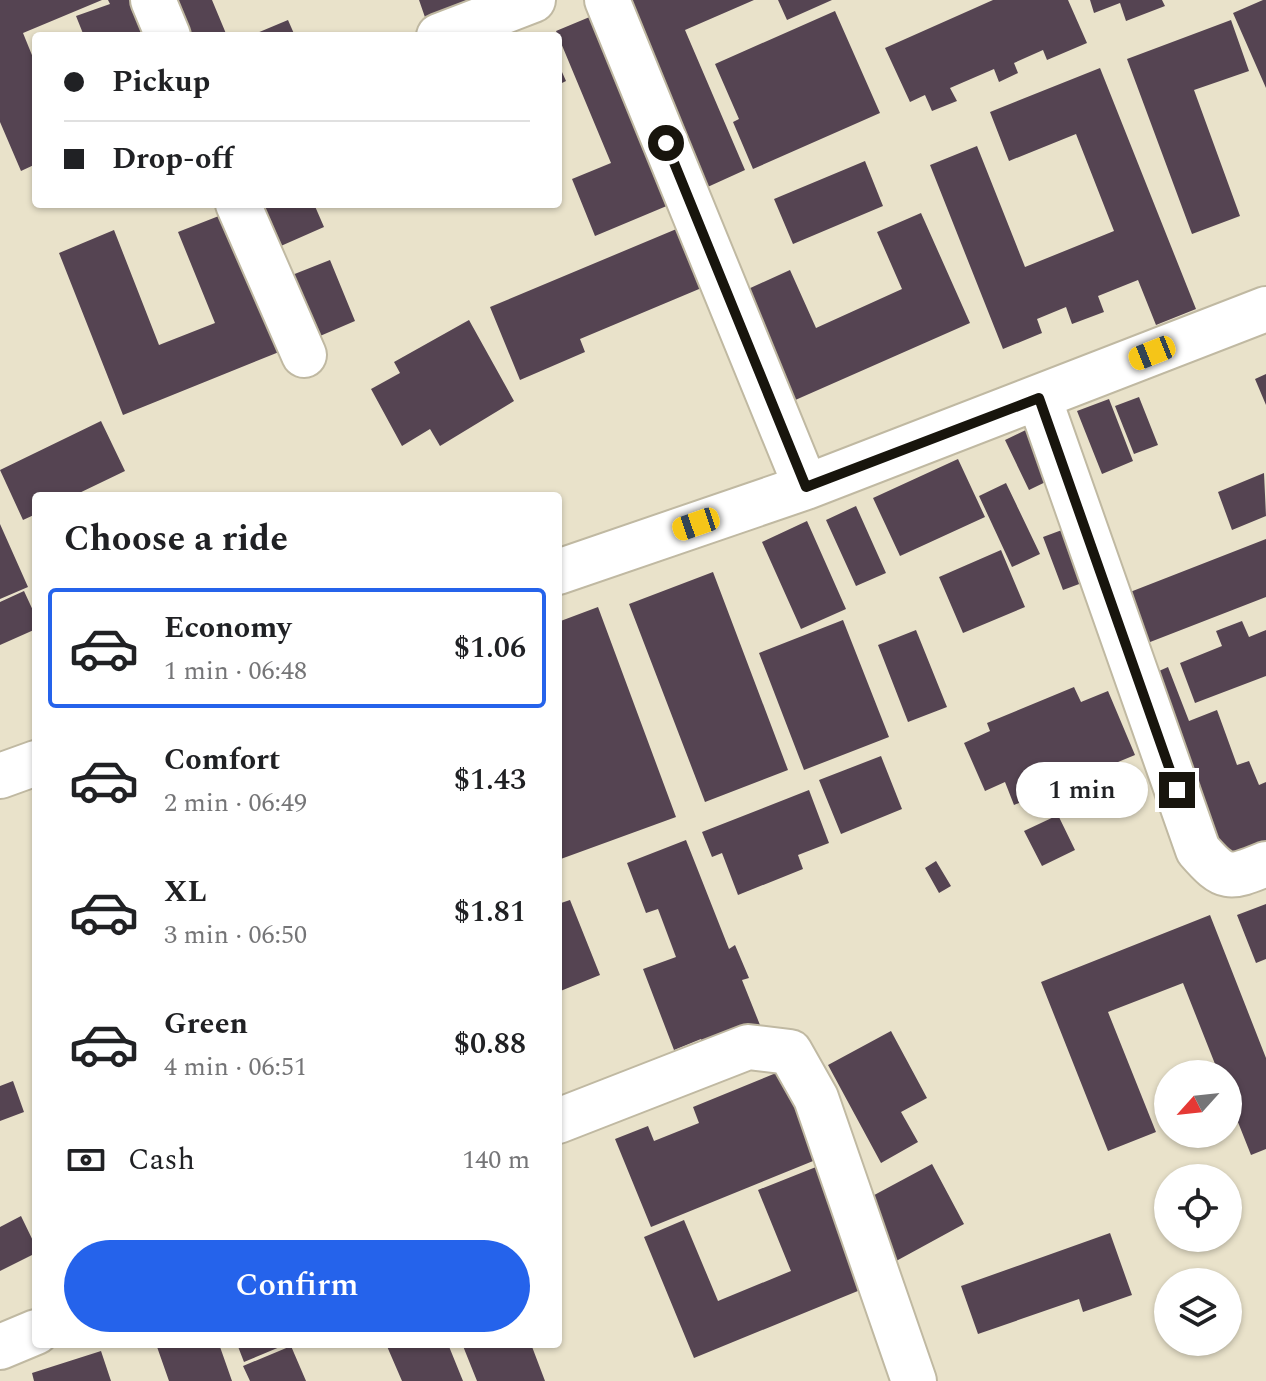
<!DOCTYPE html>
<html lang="en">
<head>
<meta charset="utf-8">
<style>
  body { margin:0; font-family:Spectral,serif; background:#f2f2f2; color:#202124; height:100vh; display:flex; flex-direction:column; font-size:30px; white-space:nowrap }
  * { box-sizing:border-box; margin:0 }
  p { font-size:26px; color:#757577 }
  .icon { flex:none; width:44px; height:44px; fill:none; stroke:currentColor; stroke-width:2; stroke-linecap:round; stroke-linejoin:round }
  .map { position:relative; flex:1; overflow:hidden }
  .drawer { position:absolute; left:32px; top:492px; width:530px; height:856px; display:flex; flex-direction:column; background:#fff; border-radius:8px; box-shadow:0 2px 6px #0004 }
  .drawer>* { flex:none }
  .hud { position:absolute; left:32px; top:32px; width:530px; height:176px; border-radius:8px; box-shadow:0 2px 6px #0004; display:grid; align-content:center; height:176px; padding:0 32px; background:#fff }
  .needle { width:52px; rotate:243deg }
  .tools { position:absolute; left:1154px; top:1060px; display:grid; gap:16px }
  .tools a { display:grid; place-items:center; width:88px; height:88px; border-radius:50%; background:#fff; box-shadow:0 2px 6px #0004; font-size:40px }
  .end { position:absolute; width:36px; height:36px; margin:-18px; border:10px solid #18150d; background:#fff; box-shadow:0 0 0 4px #fff }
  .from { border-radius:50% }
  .bubble { position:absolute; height:56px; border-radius:28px; background:#fff; box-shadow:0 2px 6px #0004; font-size:26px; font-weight:600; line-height:56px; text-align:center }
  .car { position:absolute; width:24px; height:48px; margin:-24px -12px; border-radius:10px; box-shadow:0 0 6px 2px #0007; background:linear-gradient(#f5c518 24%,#345 0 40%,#f5c518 0 76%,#345 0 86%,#f5c518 0) }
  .hud b { display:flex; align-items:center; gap:28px; height:76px; font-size:30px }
  .hud b+b { border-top:2px solid #e0e0e0 }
  .hud i { width:20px; height:20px; background:#202124 }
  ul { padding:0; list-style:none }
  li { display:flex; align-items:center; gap:24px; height:120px; margin:0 16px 12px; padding:0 16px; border:4px solid transparent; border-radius:8px }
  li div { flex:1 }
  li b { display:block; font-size:30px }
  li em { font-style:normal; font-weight:600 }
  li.current { border-color:#2563eb }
  li>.icon { width:72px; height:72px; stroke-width:1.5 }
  h2 { padding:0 32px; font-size:36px; line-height:96px }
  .pay { display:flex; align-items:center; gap:20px; height:88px; padding:0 32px; font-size:30px }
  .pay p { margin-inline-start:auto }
  .primary-button { display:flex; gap:16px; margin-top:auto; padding:16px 32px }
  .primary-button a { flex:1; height:92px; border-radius:48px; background:#2563eb; color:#fff; font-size:32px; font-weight:600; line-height:92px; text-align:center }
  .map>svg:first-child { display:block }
</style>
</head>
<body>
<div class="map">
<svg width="1266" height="1381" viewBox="0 0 1266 1381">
  <rect width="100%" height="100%" fill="#e9e2ca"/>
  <path fill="#554452" d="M0,0H102L23,33L36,65V164L21,171L0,122Z
    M108,0H140L154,36H84L76,16L110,4Z
    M170,0H212L227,36H186Z
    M419,0H491L427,23Z
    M627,0H754L685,30L745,170L701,190Z
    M778,0H832L787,20Z
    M993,0H1068L1087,43L1047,60L1043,50L1014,63L1018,73L999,82L994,69L950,88L957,101L932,111L925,95L910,102L885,48Z
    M1090,0H1162L1165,6L1126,21L1120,3L1094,13Z
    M1263,0H1266V88L1233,13Z
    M604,11L681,200L595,236L572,179L611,163L556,31Z
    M835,11L880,113L753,169L733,122L739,119L715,64Z
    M288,20L295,36H250Z
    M1231,20L1249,71L1194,90L1240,216L1192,234L1127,59Z
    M558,63L566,81L558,85Z
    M1100,68L1196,309L1156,325L1138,280L1098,296L1104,312L1072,324L1066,307L1037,319L1042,333L1003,349L930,165L977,146L1025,267L1114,231L1076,134L1009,161L990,112Z
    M865,161L883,206L793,244L774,199Z
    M255,204H314L324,227L274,249Z
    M229,212L284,350L123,415L59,253L114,230L159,345L215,323L178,232Z
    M921,213L970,323L784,405L735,295L790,270L816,328L902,289L877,232Z
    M686,225L711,284L580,339L585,352L520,380L490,307Z
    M330,260L355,321L313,339L287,277Z
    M469,320L514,401L440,446L430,429L402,446L371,389L400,373L394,362Z
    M1266,374V405L1255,379Z
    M1139,397L1158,445L1134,454L1115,406Z
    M1109,399L1133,461L1102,474L1077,411Z
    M101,421L125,471L73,496H36V514L23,520L0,470Z
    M1036,425L1060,475L1029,490L1005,440Z
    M958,459L985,517L900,556L873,498Z
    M1264,473L1266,516L1232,530L1218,492Z
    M1006,483L1040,554L1012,567L979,496Z
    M856,506L886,573L856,586L826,520Z
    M807,521L846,609L801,629L762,542Z
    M0,524L28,587L0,599Z
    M1070,527L1090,580L1063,590L1043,537Z
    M1266,539V597L1145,644L1125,594Z
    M1001,550L1025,607L963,633L939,577Z
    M713,572L788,770L705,802L629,604Z
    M24,591L36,617V629L0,645V602Z
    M598,607L676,817L558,860V622Z
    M843,620L889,737L804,770L759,653Z
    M1242,621L1249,637L1266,630V676L1195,703L1180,663L1222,646L1216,631Z
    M916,630L947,707L908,722L878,645Z
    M1168,667L1189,721L1217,710L1237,765L1249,761L1259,785L1266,782V853L1225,869L1150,675Z
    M1074,687L1081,702L1108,691L1135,755L1014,805L1005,782L985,791L964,743L990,731L987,723Z
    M881,756L902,809L841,834L819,780Z
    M809,790L829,843L798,855L803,869L738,895L722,853L712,857L702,832Z
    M1058,815L1075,850L1042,866L1024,831Z
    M686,840L729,949L735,945L749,978L742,980L762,1030L706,1053L701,1039L674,1050L643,969L676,957L658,909L646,913L627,863Z
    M936,861L951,886L939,893L925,868Z
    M570,900L600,975L558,992V904Z
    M1266,904V959L1256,963L1237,915Z
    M1210,915L1266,1058V1149L1251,1155L1228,1097V1074H1219L1183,983L1108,1012L1156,1132L1108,1151L1041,982Z
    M891,1031L927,1098L901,1112L918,1142L881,1163L828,1065Z
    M781,1071L818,1159L651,1227L615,1139L648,1126L654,1141L699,1123L693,1107Z
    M13,1081L24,1112L0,1121V1086Z
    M932,1164L964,1224L887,1266L865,1200Z
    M821,1165L870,1286L694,1358L644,1237L684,1220L718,1301L791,1271L758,1190Z
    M21,1216L36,1247V1253L0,1271V1227Z
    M1110,1233L1132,1295L1083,1312L1079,1299L978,1334L961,1286Z
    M156,1344H219L232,1381H169Z
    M237,1344H287L244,1362Z
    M386,1344H448L463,1381H402Z
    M468,1344H531L545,1381H477L463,1346Z
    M291,1346L306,1381H250L243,1366Z
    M101,1351L111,1381H34L32,1373Z"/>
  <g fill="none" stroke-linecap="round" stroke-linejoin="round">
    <g stroke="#c0b9a2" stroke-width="48">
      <path id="minor" d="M153,0L168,36
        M607,0L806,487
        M439,36L533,0
        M238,204L304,355
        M1039,398L1198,850C1225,881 1229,879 1266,864
        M558,572L806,487L1266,309
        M0,776L36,763
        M558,1121L748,1047L790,1052L816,1098L914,1381
        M0,1347L36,1332"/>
    </g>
    <use href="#minor" stroke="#fff" stroke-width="44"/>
  </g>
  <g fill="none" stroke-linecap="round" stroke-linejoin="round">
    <path stroke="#18150d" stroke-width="10" d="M666,143L806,487L1039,398L1177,790"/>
  </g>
</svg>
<div class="tools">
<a><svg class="needle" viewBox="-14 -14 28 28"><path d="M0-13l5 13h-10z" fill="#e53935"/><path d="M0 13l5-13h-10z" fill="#757577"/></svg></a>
<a><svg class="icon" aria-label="locate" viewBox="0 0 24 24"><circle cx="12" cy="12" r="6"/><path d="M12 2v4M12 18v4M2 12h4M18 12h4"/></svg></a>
<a><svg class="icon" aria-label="layers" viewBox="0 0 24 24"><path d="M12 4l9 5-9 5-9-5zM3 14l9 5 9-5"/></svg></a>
</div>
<i class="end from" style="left:666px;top:143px"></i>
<i class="end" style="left:1177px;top:790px"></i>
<div class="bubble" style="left:1016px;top:762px;width:132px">1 min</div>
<i class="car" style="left:1152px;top:353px;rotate:248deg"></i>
<i class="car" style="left:696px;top:524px;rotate:251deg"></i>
<div class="hud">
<b><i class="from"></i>Pickup</b>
<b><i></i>Drop-off</b>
</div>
<section class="drawer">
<h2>Choose a ride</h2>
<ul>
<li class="current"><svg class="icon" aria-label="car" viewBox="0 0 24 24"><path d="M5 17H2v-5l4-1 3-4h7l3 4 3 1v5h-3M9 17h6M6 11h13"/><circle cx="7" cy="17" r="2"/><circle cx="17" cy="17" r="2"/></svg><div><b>Economy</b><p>1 min · 06:48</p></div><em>$1.06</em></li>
<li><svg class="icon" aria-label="car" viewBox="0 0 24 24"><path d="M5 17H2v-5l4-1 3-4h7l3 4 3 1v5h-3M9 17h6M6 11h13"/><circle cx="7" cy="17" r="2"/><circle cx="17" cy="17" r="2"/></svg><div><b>Comfort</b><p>2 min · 06:49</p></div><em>$1.43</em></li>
<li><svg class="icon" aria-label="car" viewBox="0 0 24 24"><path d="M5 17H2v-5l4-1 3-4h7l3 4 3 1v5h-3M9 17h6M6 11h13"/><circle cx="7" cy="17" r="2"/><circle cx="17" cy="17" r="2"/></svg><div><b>XL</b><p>3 min · 06:50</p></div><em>$1.81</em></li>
<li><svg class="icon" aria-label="car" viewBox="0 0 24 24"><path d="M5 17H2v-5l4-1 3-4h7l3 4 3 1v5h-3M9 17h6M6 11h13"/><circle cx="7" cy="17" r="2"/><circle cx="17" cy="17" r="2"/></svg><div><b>Green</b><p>4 min · 06:51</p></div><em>$0.88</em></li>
</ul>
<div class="pay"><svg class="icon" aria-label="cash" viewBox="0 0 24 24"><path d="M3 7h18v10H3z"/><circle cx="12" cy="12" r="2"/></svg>Cash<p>140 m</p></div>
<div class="primary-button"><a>Confirm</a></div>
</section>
</div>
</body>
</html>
